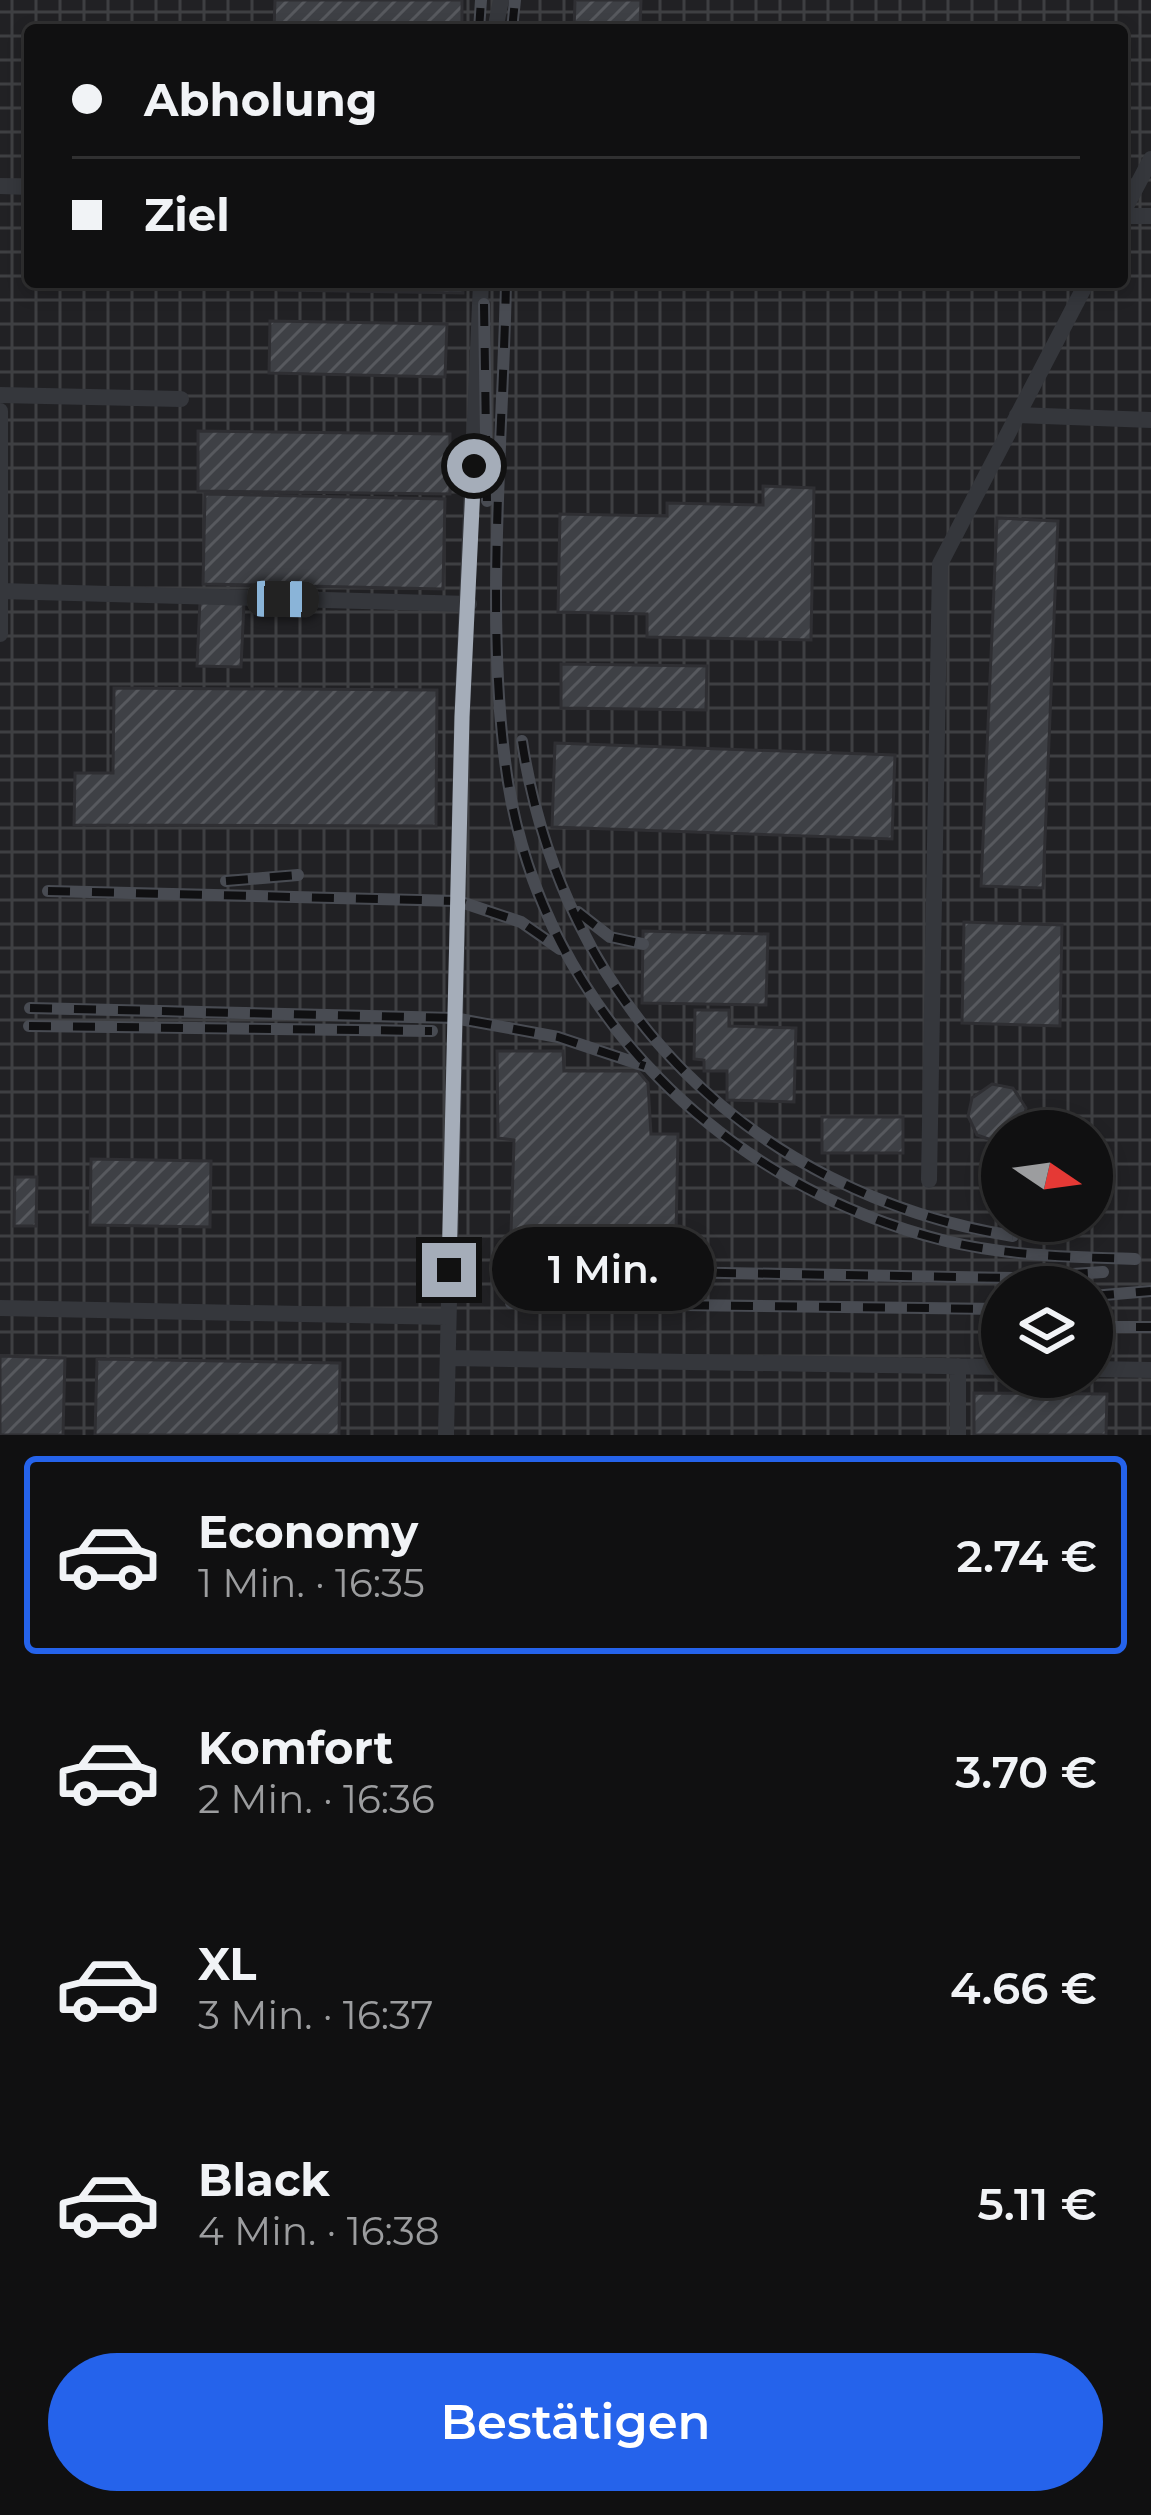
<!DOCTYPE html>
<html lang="de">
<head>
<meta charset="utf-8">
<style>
  body { margin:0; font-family:Montserrat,sans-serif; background:#19191a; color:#f1f3f6; height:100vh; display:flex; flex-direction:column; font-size:45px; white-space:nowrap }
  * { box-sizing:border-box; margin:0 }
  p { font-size:39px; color:#9c9d9f }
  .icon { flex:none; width:66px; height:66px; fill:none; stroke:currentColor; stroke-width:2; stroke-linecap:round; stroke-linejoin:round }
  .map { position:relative; height:1435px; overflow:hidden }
  .drawer { display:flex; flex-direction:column; background:#101011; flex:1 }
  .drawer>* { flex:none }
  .banner { position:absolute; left:24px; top:24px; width:1104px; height:264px; border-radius:12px; box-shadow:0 6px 18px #0003,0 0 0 3px #303031; display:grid; align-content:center; height:264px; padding:0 48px; background:#101011 }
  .needle { width:78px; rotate:103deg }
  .fabs { position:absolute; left:981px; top:1110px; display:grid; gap:24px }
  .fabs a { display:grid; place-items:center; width:132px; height:132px; border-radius:50%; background:#101011; box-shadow:0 6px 18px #0003,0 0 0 3px #303031; font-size:60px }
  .end { position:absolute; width:54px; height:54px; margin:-27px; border:15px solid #a5adb9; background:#111; box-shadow:0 0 0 6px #111 }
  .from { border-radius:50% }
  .bubble { position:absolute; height:84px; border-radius:42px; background:#101011; box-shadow:0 6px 18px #0003,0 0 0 3px #303031; font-size:39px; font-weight:600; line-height:84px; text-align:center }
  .car { position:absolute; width:36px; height:72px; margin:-36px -18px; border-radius:15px; box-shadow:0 0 9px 3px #0007; background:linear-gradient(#222 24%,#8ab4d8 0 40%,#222 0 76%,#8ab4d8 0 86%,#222 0) }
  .banner b { display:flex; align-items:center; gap:42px; height:114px; font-size:45px }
  .banner b+b { border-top:3px solid #303031 }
  .banner i { width:30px; height:30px; background:#f1f3f6 }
  ul { padding:21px 0 0; list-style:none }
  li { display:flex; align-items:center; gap:36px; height:198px; margin:0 24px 18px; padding:0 24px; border:6px solid transparent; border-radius:12px }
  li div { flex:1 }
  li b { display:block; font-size:45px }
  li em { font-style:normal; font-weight:600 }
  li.on { border-color:#2563eb }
  li>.icon { width:108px; height:108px; stroke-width:1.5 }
  .cta { display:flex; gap:24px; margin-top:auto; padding:24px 48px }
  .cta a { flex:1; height:138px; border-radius:72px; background:#2563eb; color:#fff; font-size:48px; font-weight:600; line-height:138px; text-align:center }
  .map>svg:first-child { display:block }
</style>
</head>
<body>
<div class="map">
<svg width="1151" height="1435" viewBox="0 0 1151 1435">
  <defs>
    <pattern id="industrial-grid" width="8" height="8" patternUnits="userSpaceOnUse" patternTransform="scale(3)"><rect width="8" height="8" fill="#212124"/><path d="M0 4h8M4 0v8" fill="none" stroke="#3e3f42"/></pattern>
    <pattern id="building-hatch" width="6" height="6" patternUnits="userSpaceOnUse" patternTransform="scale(3)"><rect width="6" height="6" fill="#3e4045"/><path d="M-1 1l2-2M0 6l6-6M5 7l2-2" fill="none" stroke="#57595e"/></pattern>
  </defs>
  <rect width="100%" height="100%" fill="#151517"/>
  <path fill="url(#industrial-grid)" fill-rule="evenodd" d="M0,0H1151V1435H0ZM30,30H1122V282H30ZM1002,1131H1092V1221H1002ZM1002,1287H1092V1377H1002Z"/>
  <path fill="url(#building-hatch)" stroke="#2f2f33" stroke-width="3" d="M275,0H462V30H274Z
    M575,0H641L640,30H574Z
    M279,282H463V293L279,290Z
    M270,321L447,324L445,377L269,373Z
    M198,431L450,434V494L198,491Z
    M763,486L814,488L811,640L647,637V614L558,612L560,514L667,516V503L763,505Z
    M205,494L445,499L443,589L203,584Z
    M997,518L1058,521L1043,888L981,886Z
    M200,601L244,603L241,667L197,666Z
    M561,664L707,666L706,710L561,708Z
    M114,688L437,690L436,826L74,825L75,773H113Z
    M555,743L895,755L892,839L552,827Z
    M964,922L1062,925L1060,1026L962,1023Z
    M643,931L768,934L766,1005L642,1003Z
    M695,1010H729V1026L796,1028L794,1102L727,1100V1071H704V1060L694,1059Z
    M497,1051H563L564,1071H638L648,1083L651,1134H678L676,1235L511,1232L514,1140L498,1138Z
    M992,1084L1013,1088L1026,1108L1023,1128L1002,1131L1000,1143L977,1135L968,1116L972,1098Z
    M822,1117H903V1153H822Z
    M91,1159L211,1161L210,1227L90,1225Z
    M15,1177H37L36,1226H14Z
    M0,1356L65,1358L63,1435H0Z
    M97,1359L340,1363L339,1435H95Z
    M974,1393L1107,1394L1106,1435H974Z"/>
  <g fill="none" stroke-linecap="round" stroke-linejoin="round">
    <path stroke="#35373c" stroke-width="16" d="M495,30L501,0
      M0,186L30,187
      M1122,214L1151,159
      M1122,216H1151
      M0,395L181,399
      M0,411V634
      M1017,415L1151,420
      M0,591L469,604
      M929,1180L940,564L1087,282
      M0,1308L448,1317
      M448,1358L1002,1367
      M1092,1369L1151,1370
      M446,1435L462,717L481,282
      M958,1435V1366"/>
    <g stroke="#484b52" stroke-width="12">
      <path id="rail" d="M479,30L481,0
        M512,30L515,0
        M506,282C503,440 484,628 508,782C544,1010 725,1187 946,1241C1008,1256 1072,1257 1135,1259
        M484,304L487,501
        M522,741C562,1004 751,1194 1013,1236
        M226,881L298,875
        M48,891L458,901L521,922L560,949
        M578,912L610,937L643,944
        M30,1008L454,1018L558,1037L645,1066
        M29,1026L432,1031
        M670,1272L1013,1278L1103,1272
        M1092,1296L1151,1291
        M511,1303L1002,1309
        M1092,1327H1151"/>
    </g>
    <use href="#rail" stroke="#101012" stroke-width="8" stroke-dasharray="22" stroke-linecap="butt"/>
  </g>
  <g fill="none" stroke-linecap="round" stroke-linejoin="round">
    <path stroke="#a5adb9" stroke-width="15" d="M449,1270L462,717L474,466"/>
  </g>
</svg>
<div class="fabs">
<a><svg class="needle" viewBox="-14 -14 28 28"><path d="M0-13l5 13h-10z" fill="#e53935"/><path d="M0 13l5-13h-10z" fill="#9c9d9f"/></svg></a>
<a><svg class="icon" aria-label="layers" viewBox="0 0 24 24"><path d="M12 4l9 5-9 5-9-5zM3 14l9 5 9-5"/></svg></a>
</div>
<i class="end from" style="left:474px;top:466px"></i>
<i class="end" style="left:449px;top:1270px"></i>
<div class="bubble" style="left:492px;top:1227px;width:222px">1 Min.</div>
<i class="car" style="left:283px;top:599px;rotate:91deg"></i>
<div class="banner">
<b><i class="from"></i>Abholung</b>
<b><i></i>Ziel</b>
</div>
</div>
<section class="drawer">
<ul>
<li class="on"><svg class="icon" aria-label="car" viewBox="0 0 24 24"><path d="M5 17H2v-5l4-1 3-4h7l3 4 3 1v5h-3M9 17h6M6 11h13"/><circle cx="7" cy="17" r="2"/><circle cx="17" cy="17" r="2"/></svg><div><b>Economy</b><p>1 Min. · 16:35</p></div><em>2.74 €</em></li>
<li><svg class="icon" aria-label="car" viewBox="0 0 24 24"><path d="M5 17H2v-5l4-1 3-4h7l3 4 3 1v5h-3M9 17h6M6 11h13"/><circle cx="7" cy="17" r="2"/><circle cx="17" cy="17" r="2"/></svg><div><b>Komfort</b><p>2 Min. · 16:36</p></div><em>3.70 €</em></li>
<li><svg class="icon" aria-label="car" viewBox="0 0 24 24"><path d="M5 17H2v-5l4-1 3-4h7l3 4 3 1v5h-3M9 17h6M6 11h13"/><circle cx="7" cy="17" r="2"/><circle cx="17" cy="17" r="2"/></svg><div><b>XL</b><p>3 Min. · 16:37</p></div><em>4.66 €</em></li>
<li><svg class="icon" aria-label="car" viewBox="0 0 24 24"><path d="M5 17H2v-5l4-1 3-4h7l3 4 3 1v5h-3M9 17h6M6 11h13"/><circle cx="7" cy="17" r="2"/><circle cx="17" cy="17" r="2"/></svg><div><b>Black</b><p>4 Min. · 16:38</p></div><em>5.11 €</em></li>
</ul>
<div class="cta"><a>Bestätigen</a></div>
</section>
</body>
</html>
